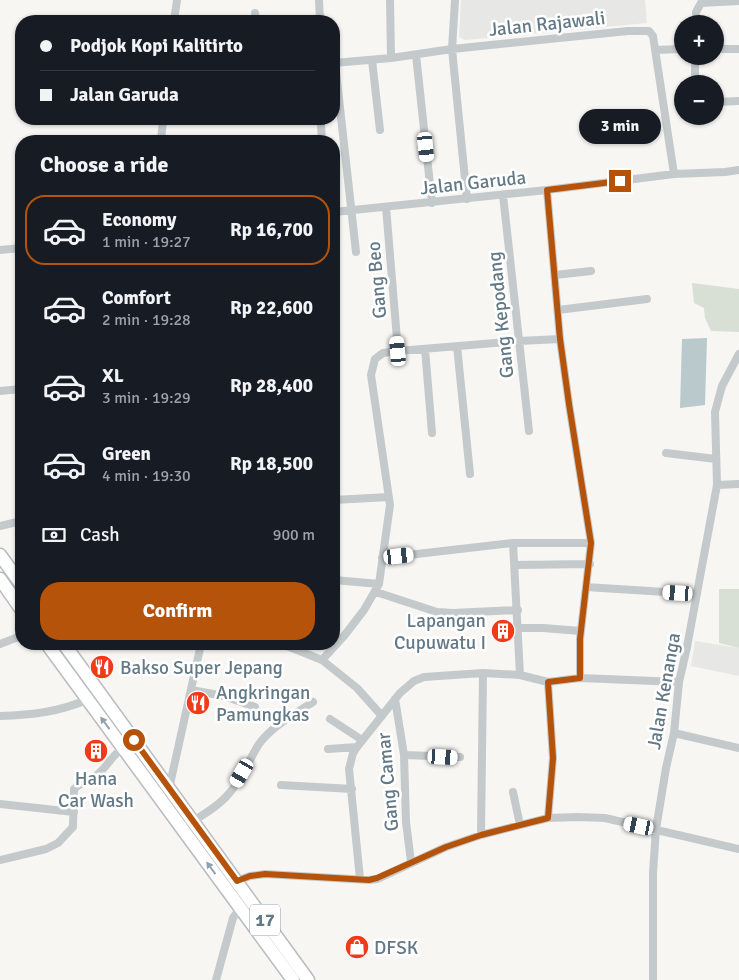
<!DOCTYPE html>
<html lang="en">
<head>
<meta charset="utf-8">
<style>
  body { margin:0; font-family:Signika,sans-serif; background:#242831; color:#f1f3f6; height:100vh; display:flex; flex-direction:column; font-size:19px; white-space:nowrap }
  * { box-sizing:border-box; margin:0 }
  p { font-size:16px; color:#9ea1a6 }
  .icon { flex:none; width:28px; height:28px; fill:none; stroke:currentColor; stroke-width:2; stroke-linecap:round; stroke-linejoin:round }
  .map { position:relative; flex:1; overflow:hidden }
  .side { position:absolute; left:15px; top:135px; width:325px; height:515px; display:flex; flex-direction:column; background:#171b24; border-radius:20px; box-shadow:0 1px 4px #0004 }
  .side>* { flex:none }
  .top-card { position:absolute; left:15px; top:15px; width:325px; height:110px; border-radius:20px; box-shadow:0 1px 4px #0004; display:grid; align-content:center; height:110px; padding:0 25px; background:#171b24 }
  .buttons { position:absolute; left:674px; top:15px; display:grid; gap:10px }
  .buttons a { display:grid; place-items:center; width:50px; height:50px; border-radius:50%; background:#171b24; box-shadow:0 1px 4px #0004; font-size:25px }
  .end { position:absolute; width:22px; height:22px; margin:-11px; border:6px solid #b45309; background:#fff; box-shadow:0 0 0 2px #fff }
  .from { border-radius:50% }
  .bubble { position:absolute; height:35px; border-radius:18px; background:#171b24; box-shadow:0 1px 4px #0004; font-size:16px; font-weight:700; line-height:35px; text-align:center }
  .car { position:absolute; width:15px; height:30px; margin:-15px -8px; border-radius:6px; box-shadow:0 0 4px 1px #0007; background:linear-gradient(#fff 24%,#345 0 40%,#fff 0 76%,#345 0 86%,#fff 0) }
  .top-card b { display:flex; align-items:center; gap:18px; height:48px; font-size:19px }
  .top-card b+b { border-top:1px solid #363941 }
  .top-card i { width:12px; height:12px; background:#f1f3f6 }
  ul { padding:0; list-style:none }
  li { display:flex; align-items:center; gap:15px; height:70px; margin:0 10px 8px; padding:0 15px; border:2px solid transparent; border-radius:20px }
  li div { flex:1 }
  li b { display:block; font-size:19px }
  li em { font-style:normal; font-weight:700 }
  li.selected { border-color:#b45309 }
  li>.icon { width:45px; height:45px; stroke-width:1.5 }
  h2 { padding:0 25px; font-size:22px; line-height:60px }
  .pay { display:flex; align-items:center; gap:12px; height:55px; padding:0 25px; font-size:19px }
  .pay p { margin-inline-start:auto }
  .button { display:flex; gap:10px; margin-top:auto; padding:10px 25px }
  .button a { flex:1; height:58px; border-radius:20px; background:#b45309; color:#fff; font-size:20px; font-weight:700; line-height:58px; text-align:center }
  .map>svg:first-child { display:block }
</style>
</head>
<body>
<div class="map">
<svg width="739" height="980" viewBox="0 0 739 980">
  <rect width="100%" height="100%" fill="#f7f6f3"/>
  <path fill="#e7e8e6" d="M461,0H645L647,23L465,40L459,37Z
    M695,641L739,648V676L691,666Z"/>
  <path fill="#d8dfd4" d="M692,283L739,289V332L711,331L705,318L704,308L694,303Z
    M719,589H739V648L719,643Z"/>
  <path fill="#bac9cc" d="M707,338L705,405L680,408L682,339Z"/>
  <g fill="none" stroke-linecap="round" stroke-linejoin="round">
    <g stroke="#b8bcbf" stroke-width="15">
      <path id="trunk" d="M0,555L21,584
        M0,579L21,609
        M47,644L293,980
        M64,644L308,980"/>
    </g>
    <path stroke="#c4c9cb" stroke-width="8" d="M319,0L320,21
      M390,0L391,58
      M455,0L452,49L467,199
      M255,13L256,21
      M174,21L177,0
      M696,24V12L701,3L739,1
      M715,49H739
      M655,50L682,49
      M416,55L432,203
      M695,56V84
      M372,60L380,130
      M334,63L391,58L452,49L628,31H649L653,36L674,174
      M335,63L356,252
      M715,102L739,101
      M321,125L322,141
      M161,141L163,119
      M547,190L560,339L569,404L591,543L580,639V678
      M503,195L529,431
      M386,207L398,351
      M334,212L547,190L674,174L725,172L739,170
      M0,250L21,248
      M555,275L591,271
      M558,310L647,299
      M457,346L470,474
      M425,349L432,433
      M0,391L21,389
      M666,453L716,459
      M717,485L739,484
      M334,500L389,497
      M0,526L21,521
      M513,543L520,675
      M382,558L513,543H591
      M515,565L590,564
      M334,580L379,584
      M586,587L697,594
      M376,592L437,612L453,613L518,610
      M519,628H543L581,631
      M0,644L21,636
      M282,644L322,660L357,688L382,716
      M322,660L344,636L364,610L379,584L390,505L371,375L375,359L383,353L398,351L519,341L560,339
      M548,682L553,758L548,818
      M191,690L224,696L255,707
      M395,699L404,755L406,822L411,862
      M0,716C32,715 59,712 89,699
      M330,719L362,740
      M674,733L739,748
      M328,749L357,747
      M404,755L460,757
      M281,785L352,789
      M169,789L201,644
      M513,792L520,825
      M0,804L74,812
      M193,821C208,812 224,802 234,787C244,774 250,758 259,744C272,726 295,714 313,702
      M481,835L483,673
      M0,860L46,849L58,843L73,827L74,789C81,782 91,781 98,774C108,766 111,756 123,748
      M360,879L349,769L353,753L357,747L400,693L414,681L424,677L483,673L520,675L548,682L580,678L679,682
      M237,881L250,876L265,874L369,880L377,879L446,847L481,835L548,818L578,817L605,818L739,849
      M216,980L233,918L240,908
      M653,980V873L656,829L666,768L674,733L679,682L687,647L717,485L715,412L722,386L739,354"/>
    <use href="#trunk" stroke="#fff" stroke-width="12"/>
  </g>
  <defs><path id="oneway-solid" d="M-6-.8H1V-3.2L6.5 0L1 3.2V.8H-6Z" transform="scale(1.25)"/></defs>
  <g fill="#92a1aa">
    <use href="#oneway-solid" transform="translate(105 723) rotate(-126)"/>
    <use href="#oneway-solid" transform="translate(211 868) rotate(-126)"/>
  </g>
  <g fill="none" stroke-linecap="round" stroke-linejoin="round">
    <path stroke="#b45309" stroke-width="6" d="M134,740L237,881L250,876L265,874L369,880L377,878L446,847L481,835L548,818L553,758L548,682L580,678V639L591,543L569,404L560,339L547,190L620,181"/>
  </g>
  <defs>
    <g id="building-disc" transform="scale(1.25)"><circle r="9.5" fill="#f03b1a" stroke="#fff"/><path d="M-4-6H4V6H1V3H-1V6H-4ZM-2.5-4.3h1.7v1.8h-1.7ZM.8-4.3h1.7v1.8H.8ZM-2.5-1h1.7V.8h-1.7ZM.8-1h1.7V.8H.8Z" fill="#fff"/></g>
    <g id="restaurant-disc" transform="scale(1.25)"><circle r="9.5" fill="#f03b1a" stroke="#fff"/><path d="M-5-6h1v4h1v-4h1v4h1v-4h1v5L-1.5 .5V6h-2V.5L-5-1ZM5-6V6H3V1.5H1.5Q1.5-4 5-6Z" fill="#fff"/></g>
    <g id="shop-disc" transform="scale(1.25)"><circle r="9.5" fill="#f03b1a" stroke="#fff"/><path d="M-5-2.5h2.3a2.7 3.5 0 0 1 5.4 0H5L5.5 6h-11ZM-1.5-2.5h3a1.5 2.3 0 0 0-3 0Z" fill="#fff"/></g>
  </defs>
  <g fill-rule="evenodd">
    <use href="#building-disc" x="503" y="631"/>
    <use href="#restaurant-disc" x="102" y="667"/>
    <use href="#restaurant-disc" x="198" y="703"/>
    <use href="#building-disc" x="96" y="751"/>
    <use href="#shop-disc" x="357" y="947"/>
  </g>
  <g text-anchor="middle" stroke-width="5" stroke-linejoin="round" paint-order="stroke">
    <rect fill="#fff" stroke="#92a1aa" stroke-width="1" x="250" y="904.5" width="30" height="31" rx="4"/>
    <g font-size="18" font-weight="bold" fill="#637986">
      <text x="265" y="926">17</text>
    </g>
    <g font-size="19" fill="#637986" stroke="#fff">
      <text transform="translate(547 23) rotate(-6)" y="7">Jalan Rajawali</text>
      <text transform="translate(473 182) rotate(-6)" y="7">Jalan Garuda</text>
      <text transform="translate(376 280) rotate(-95)" y="7">Gang Beo</text>
      <text transform="translate(500 315) rotate(-96)" y="7">Gang Kepodang</text>
      <text transform="translate(663 691) rotate(-80)" y="7">Jalan Kenanga</text>
      <text transform="translate(387 782) rotate(-95)" y="7">Gang Camar</text>
    </g>
    <g font-size="19" fill="#637986" stroke="#fff" text-anchor="start">
      <text x="486" y="627" text-anchor="end">Lapangan<tspan x="486" dy="22">Cupuwatu I</tspan></text>
      <text x="120" y="674">Bakso Super Jepang</text>
      <text x="216" y="699">Angkringan<tspan x="216" dy="22">Pamungkas</tspan></text>
      <text x="96" y="785" text-anchor="middle">Hana<tspan x="96" dy="22">Car Wash</tspan></text>
      <text x="374" y="954">DFSK</text>
    </g>
  </g>
</svg>
<div class="buttons">
<a>+</a>
<a>−</a>
</div>
<i class="end from" style="left:134px;top:740px"></i>
<i class="end" style="left:620px;top:181px"></i>
<div class="bubble" style="left:579px;top:109px;width:82px">3 min</div>
<i class="car" style="left:426px;top:147px;rotate:174deg"></i>
<i class="car" style="left:398px;top:351px;rotate:355deg"></i>
<i class="car" style="left:399px;top:556px;rotate:84deg"></i>
<i class="car" style="left:678px;top:593px;rotate:273deg"></i>
<i class="car" style="left:443px;top:757px;rotate:93deg"></i>
<i class="car" style="left:242px;top:773px;rotate:210deg"></i>
<i class="car" style="left:639px;top:826px;rotate:282deg"></i>
<div class="top-card">
<b><i class="from"></i>Podjok Kopi Kalitirto</b>
<b><i></i>Jalan Garuda</b>
</div>
<section class="side">
<h2>Choose a ride</h2>
<ul>
<li class="selected"><svg class="icon" aria-label="car" viewBox="0 0 24 24"><path d="M5 17H2v-5l4-1 3-4h7l3 4 3 1v5h-3M9 17h6M6 11h13"/><circle cx="7" cy="17" r="2"/><circle cx="17" cy="17" r="2"/></svg><div><b>Economy</b><p>1 min · 19:27</p></div><em>Rp 16,700</em></li>
<li><svg class="icon" aria-label="car" viewBox="0 0 24 24"><path d="M5 17H2v-5l4-1 3-4h7l3 4 3 1v5h-3M9 17h6M6 11h13"/><circle cx="7" cy="17" r="2"/><circle cx="17" cy="17" r="2"/></svg><div><b>Comfort</b><p>2 min · 19:28</p></div><em>Rp 22,600</em></li>
<li><svg class="icon" aria-label="car" viewBox="0 0 24 24"><path d="M5 17H2v-5l4-1 3-4h7l3 4 3 1v5h-3M9 17h6M6 11h13"/><circle cx="7" cy="17" r="2"/><circle cx="17" cy="17" r="2"/></svg><div><b>XL</b><p>3 min · 19:29</p></div><em>Rp 28,400</em></li>
<li><svg class="icon" aria-label="car" viewBox="0 0 24 24"><path d="M5 17H2v-5l4-1 3-4h7l3 4 3 1v5h-3M9 17h6M6 11h13"/><circle cx="7" cy="17" r="2"/><circle cx="17" cy="17" r="2"/></svg><div><b>Green</b><p>4 min · 19:30</p></div><em>Rp 18,500</em></li>
</ul>
<div class="pay"><svg class="icon" aria-label="cash" viewBox="0 0 24 24"><path d="M3 7h18v10H3z"/><circle cx="12" cy="12" r="2"/></svg>Cash<p>900 m</p></div>
<div class="button"><a>Confirm</a></div>
</section>
</div>
</body>
</html>
